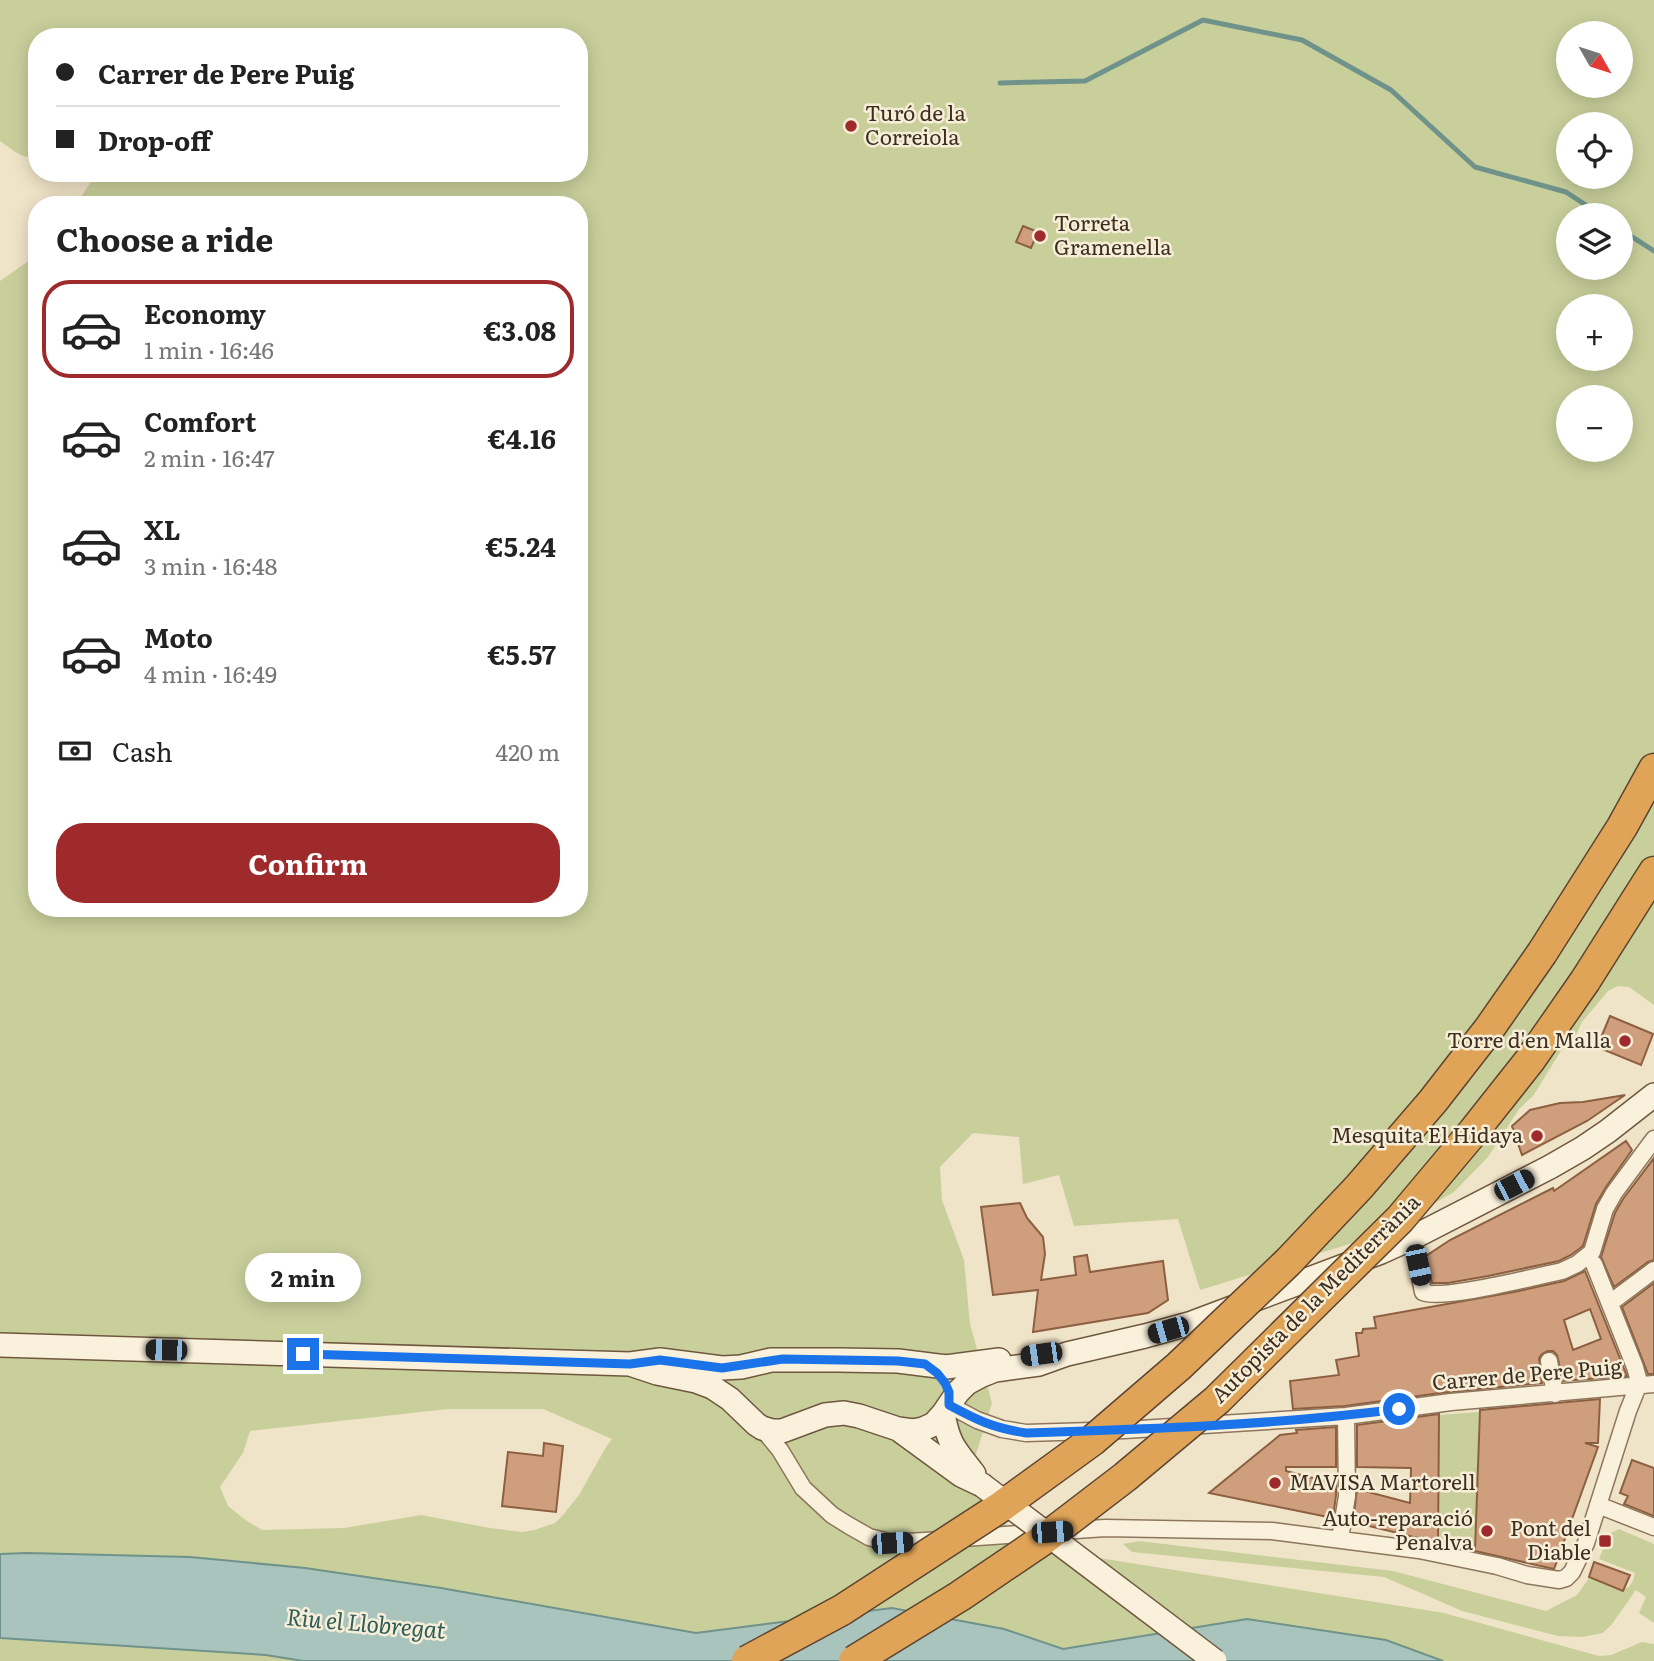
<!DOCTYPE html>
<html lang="en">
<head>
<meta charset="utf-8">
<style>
  body { margin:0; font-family:Literata,serif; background:#f2f2f2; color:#222; height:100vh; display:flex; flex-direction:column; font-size:26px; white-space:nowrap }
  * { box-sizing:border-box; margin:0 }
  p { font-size:23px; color:#767676 }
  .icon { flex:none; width:38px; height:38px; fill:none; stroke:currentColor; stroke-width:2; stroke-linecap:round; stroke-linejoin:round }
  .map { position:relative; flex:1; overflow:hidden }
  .sheet { position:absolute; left:28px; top:196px; width:560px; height:721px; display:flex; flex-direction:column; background:#fff; border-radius:28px; box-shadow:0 4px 18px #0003 }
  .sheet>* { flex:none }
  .top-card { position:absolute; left:28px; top:28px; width:560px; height:154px; border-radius:28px; box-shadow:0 4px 18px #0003; display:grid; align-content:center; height:154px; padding:0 28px; background:#fff }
  .needle { width:46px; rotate:129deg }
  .fabs { position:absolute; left:1556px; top:21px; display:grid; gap:14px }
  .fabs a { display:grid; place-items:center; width:77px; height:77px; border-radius:50%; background:#fff; box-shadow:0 4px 18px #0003; font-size:35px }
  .end { position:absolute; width:32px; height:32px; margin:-16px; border:9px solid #1a73e8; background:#fff; box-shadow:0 0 0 4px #fff }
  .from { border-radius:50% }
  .bubble { position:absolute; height:49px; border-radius:24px; background:#fff; box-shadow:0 4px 18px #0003; font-size:23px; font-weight:700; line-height:49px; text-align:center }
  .car { position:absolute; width:21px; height:42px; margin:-21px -10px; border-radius:9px; box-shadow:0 0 5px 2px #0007; background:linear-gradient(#222 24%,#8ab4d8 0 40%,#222 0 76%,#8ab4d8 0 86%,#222 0) }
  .top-card b { display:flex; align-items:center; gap:24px; height:66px; font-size:26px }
  .top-card b+b { border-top:2px solid #e0e0e0 }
  .top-card i { width:18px; height:18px; background:#222 }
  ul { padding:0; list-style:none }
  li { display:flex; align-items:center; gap:21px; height:98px; margin:0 14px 10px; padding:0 14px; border:4px solid transparent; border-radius:28px }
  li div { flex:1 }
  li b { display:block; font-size:26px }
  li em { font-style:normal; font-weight:700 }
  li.on { border-color:#9e2a2b }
  li>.icon { width:63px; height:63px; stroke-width:1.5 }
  h2 { padding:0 28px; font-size:32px; line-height:84px }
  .pay { display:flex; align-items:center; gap:18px; height:77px; padding:0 28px; font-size:26px }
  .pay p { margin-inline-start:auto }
  .action { display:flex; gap:14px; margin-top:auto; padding:14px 28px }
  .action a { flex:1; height:80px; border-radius:28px; background:#9e2a2b; color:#fff; font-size:28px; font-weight:700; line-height:80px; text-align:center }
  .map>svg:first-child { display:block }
</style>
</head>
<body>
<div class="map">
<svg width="1654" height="1661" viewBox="0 0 1654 1661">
  <rect width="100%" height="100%" fill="#f0e4c8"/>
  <path fill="#c9cf9b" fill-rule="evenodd" d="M0,0H1654V1005L1629,987L1618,986L1608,991L1582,1022L1576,1035L1561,1051L1533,1096L1519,1109L1488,1157L1454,1192L1382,1234L1200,1290L1178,1219L1074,1226L1059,1175L1023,1184L1019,1137L973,1133L940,1167L942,1200L964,1260L970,1324L992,1403L971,1470L1004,1518L1012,1544L1444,1613L1599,1656L1611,1655L1642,1642L1654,1644V1661H1443L1386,1640L1247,1619L1063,1649L1004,1629L892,1608L696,1633L441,1588L190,1557L0,1554V281L37,255V908H579V205H76L90,183L93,173H579V37H37V158C21,159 12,149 0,141ZM1568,33H1620V86H1568ZM1568,124H1620V177H1568ZM1568,215H1620V268H1568ZM1568,306H1620V359H1568ZM1568,397H1620V450H1568ZM448,1409H543L612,1439L606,1447L579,1495L563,1515L555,1523L534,1530L522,1532L490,1528L421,1515L344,1528L262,1530L244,1519L228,1506L220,1487L243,1453L250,1431Z
    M1479,1412L1475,1551L1438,1544L1439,1415Z
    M1619,1529L1654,1544V1623L1639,1613L1646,1597L1636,1590L1612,1624L1603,1633L1582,1637L1558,1636L1462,1611L1384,1577L1132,1552L1123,1544L1139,1541L1393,1571L1546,1611L1577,1595L1592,1574L1628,1588L1633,1581L1635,1573L1599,1559L1609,1534Z
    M0,1638L266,1655L303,1661H0Z"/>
  <path fill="#a9c4bc" stroke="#6f938a" stroke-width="2" d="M27,1553L190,1557L305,1568L441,1588L696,1633L892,1608L1004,1629L1063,1649L1247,1619L1386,1640L1443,1661H303L266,1655L0,1638V1554Z"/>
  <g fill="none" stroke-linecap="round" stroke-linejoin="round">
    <path stroke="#6f938a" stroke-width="5" d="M1000,83L1085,81L1203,20L1302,40L1391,90L1475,167L1566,192L1601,215
      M1620,229L1654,251"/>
  </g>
  <path fill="#cf9f7d" stroke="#8d5f41" stroke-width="2" fill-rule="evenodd" d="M1023,226L1038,232L1031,248L1016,242Z
    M1610,1016L1653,1034L1641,1065L1597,1047Z
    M1625,1095L1587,1121L1522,1155L1512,1126L1530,1110L1560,1103L1583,1102Z
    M1626,1141L1632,1150L1606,1187L1596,1204L1583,1246L1571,1255L1559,1261L1488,1276L1448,1283H1432L1426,1256L1450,1240L1553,1188L1554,1191Z
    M1654,1158V1260L1648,1262L1614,1287L1601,1257L1615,1213L1623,1199Z
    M1020,1203L1027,1218L1043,1237L1045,1254L1041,1280L1076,1275L1074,1257L1087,1255L1090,1272L1163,1261L1168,1300L1148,1313L1033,1332L1038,1290L993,1295L981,1207Z
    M1585,1271L1627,1376L1563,1381L1557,1355L1553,1351H1548L1542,1354L1539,1358L1542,1383L1440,1393L1345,1406L1293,1409L1290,1381L1339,1375L1336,1360L1359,1356L1356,1333H1362L1363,1329L1376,1328L1374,1317L1514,1292L1564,1281ZM1590,1309L1601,1339L1573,1350L1564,1320Z
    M1654,1283V1374H1648L1622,1307Z
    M1600,1399L1598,1443H1585L1598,1447L1554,1569L1475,1551L1480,1410Z
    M1439,1414L1438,1543L1353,1522L1357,1489L1410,1503L1411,1469V1468L1357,1467V1425Z
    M1336,1427V1467H1286V1471L1336,1484V1495L1333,1518L1209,1493L1280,1435L1297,1433L1296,1430Z
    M544,1443L563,1446L556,1512L502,1506L508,1452L543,1456Z
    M1632,1460L1654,1468V1516L1624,1504L1628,1496L1620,1493Z
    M1594,1562L1630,1575L1623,1591L1589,1577Z"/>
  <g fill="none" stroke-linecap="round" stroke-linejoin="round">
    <g stroke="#8d765c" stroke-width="19">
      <path id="street" d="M1412,1238L1423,1292C1442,1301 1537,1276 1562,1271L1577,1264L1592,1252L1605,1209L1614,1193L1654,1139
        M1610,1303L1654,1270
        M1549,1361L1555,1394
        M949,1405L977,1420L1002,1429L1026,1433L1124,1430L1346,1416L1451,1402L1654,1384
        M762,1428L780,1450L803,1488L832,1515L848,1525L869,1537L892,1543L941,1540
        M1598,1505L1654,1527
        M963,1538L1105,1528L1272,1531L1419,1550L1497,1566L1527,1575L1559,1580L1566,1578L1572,1572L1586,1543L1628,1411L1638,1386V1378L1635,1367L1594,1264
        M1340,1539L1347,1496L1346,1416"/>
    </g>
    <g stroke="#6f573f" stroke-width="26">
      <path id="secondary" d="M0,1345L630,1364L660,1360L722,1368L741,1367L771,1360H838L898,1361L946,1367L999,1360
        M630,1364L657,1373L696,1381L712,1387L730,1399L756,1424L762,1428L772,1431H782L825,1415L844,1413L859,1416L898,1429L913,1431L923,1429L934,1424L943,1414L958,1392L967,1383L980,1376L995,1370L1039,1364L1067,1354L1145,1336L1192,1323L1381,1252L1412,1238L1550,1167L1583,1148L1608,1131L1654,1095
        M943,1414C949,1446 955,1449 974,1474
        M898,1429L961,1475L982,1485"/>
    </g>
    <g stroke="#5b4430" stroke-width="33">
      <path id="highway" d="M1542,953L1622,827L1654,769
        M1585,981L1654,872"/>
    </g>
    <use href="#street" stroke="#faf1dc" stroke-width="16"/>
    <use href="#secondary" stroke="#faf1dc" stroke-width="23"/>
    <use href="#highway" stroke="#e0a458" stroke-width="30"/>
    <g stroke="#6f573f" stroke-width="26" stroke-linecap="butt">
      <path id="secondary-bridge" d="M982,1485L1215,1661"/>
    </g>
    <g stroke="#5b4430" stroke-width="33" stroke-linecap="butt">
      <path id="highway-bridge" d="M747,1661L842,1610L1002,1506L1093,1440L1179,1366L1288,1262L1359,1187L1433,1101L1489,1029L1542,953
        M854,1661L960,1596L1044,1539L1125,1477L1217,1400L1400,1219L1473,1132L1530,1060L1585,981"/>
    </g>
    <use href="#secondary-bridge" stroke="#faf1dc" stroke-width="23"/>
    <use href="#highway-bridge" stroke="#e0a458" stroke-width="30"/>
  </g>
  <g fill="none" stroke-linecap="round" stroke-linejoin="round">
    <path stroke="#1a73e8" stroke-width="9" d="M303,1354L630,1364L660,1360L722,1368L783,1359L898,1361L925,1364L937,1373L945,1383L949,1392V1405C977,1420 993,1428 1026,1433C1150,1429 1275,1425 1399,1409"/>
  </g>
  <g fill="#9e2a2b" stroke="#f7eed8" stroke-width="2.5">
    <circle cx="851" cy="126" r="7"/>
    <circle cx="1040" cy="236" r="7"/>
    <circle cx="1625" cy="1041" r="7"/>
    <circle cx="1537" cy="1136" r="7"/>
    <circle cx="1275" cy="1483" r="7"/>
    <circle cx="1487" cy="1531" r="7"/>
    <rect x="1598" y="1534" width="14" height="14" rx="3.5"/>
  </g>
  <g text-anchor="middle" stroke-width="5" stroke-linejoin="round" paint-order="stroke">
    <g font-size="21" fill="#3d2e20" stroke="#f7eed8" text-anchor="end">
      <text x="865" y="121" text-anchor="start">Turó de la<tspan x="865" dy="24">Correiola</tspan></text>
      <text x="1054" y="231" text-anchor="start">Torreta<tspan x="1054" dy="24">Gramenella</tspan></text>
      <text x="1611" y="1048">Torre d'en Malla</text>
      <text x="1523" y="1143">Mesquita El Hidaya</text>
      <text x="1289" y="1490" text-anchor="start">MAVISA Martorell</text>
      <text x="1473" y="1526">Auto-reparació<tspan x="1473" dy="24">Penalva</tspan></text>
      <text x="1591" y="1536">Pont del<tspan x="1591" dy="24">Diable</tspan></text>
    </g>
    <g font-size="21" fill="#3d2e20" stroke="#f7eed8">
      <text transform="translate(1316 1299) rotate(-45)" y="7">Autopista de la Mediterrània</text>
      <text transform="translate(1527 1375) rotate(-5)" y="7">Carrer de Pere Puig</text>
    </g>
    <g font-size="23" font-style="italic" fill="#2f5d5a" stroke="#f7eed8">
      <text transform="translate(366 1624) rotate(5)" y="8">Riu el Llobregat</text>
    </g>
  </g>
</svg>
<div class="fabs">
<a><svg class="needle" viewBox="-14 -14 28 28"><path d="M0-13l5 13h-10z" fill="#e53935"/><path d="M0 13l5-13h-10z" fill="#767676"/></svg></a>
<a><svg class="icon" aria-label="locate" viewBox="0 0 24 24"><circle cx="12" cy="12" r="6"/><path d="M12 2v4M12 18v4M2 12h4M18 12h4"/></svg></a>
<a><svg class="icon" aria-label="layers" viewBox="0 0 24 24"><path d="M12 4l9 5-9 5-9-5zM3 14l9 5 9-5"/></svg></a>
<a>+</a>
<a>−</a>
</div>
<i class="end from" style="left:1399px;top:1409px"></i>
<i class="end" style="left:303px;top:1354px"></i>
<div class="bubble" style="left:245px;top:1253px;width:116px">2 min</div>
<i class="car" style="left:1514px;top:1185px;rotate:63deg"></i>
<i class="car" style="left:1418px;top:1265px;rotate:168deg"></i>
<i class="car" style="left:1168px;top:1330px;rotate:254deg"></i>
<i class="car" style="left:166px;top:1350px;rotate:271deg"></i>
<i class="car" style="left:1041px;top:1354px;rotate:262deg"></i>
<i class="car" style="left:1052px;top:1532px;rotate:86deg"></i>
<i class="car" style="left:892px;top:1543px;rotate:86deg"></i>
<div class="top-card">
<b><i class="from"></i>Carrer de Pere Puig</b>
<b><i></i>Drop-off</b>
</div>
<section class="sheet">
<h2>Choose a ride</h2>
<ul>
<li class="on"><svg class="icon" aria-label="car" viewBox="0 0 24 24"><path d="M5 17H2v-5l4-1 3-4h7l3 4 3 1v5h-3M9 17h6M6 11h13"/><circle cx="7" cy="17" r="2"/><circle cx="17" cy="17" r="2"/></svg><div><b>Economy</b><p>1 min · 16:46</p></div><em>€3.08</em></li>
<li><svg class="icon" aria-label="car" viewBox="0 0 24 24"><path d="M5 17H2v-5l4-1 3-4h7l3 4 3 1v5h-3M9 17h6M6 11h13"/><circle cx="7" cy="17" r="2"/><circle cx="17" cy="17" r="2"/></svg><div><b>Comfort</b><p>2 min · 16:47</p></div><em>€4.16</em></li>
<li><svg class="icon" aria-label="car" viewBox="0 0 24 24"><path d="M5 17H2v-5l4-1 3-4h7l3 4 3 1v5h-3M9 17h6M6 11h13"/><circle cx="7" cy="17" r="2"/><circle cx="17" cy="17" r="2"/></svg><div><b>XL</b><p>3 min · 16:48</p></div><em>€5.24</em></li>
<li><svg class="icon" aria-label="car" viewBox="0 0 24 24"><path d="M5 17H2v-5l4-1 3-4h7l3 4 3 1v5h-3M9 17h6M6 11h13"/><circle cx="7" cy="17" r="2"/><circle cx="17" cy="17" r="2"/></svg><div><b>Moto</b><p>4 min · 16:49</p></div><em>€5.57</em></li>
</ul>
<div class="pay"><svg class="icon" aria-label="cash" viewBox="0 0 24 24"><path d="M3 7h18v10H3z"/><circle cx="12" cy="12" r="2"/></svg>Cash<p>420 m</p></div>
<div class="action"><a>Confirm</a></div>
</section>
</div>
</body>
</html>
